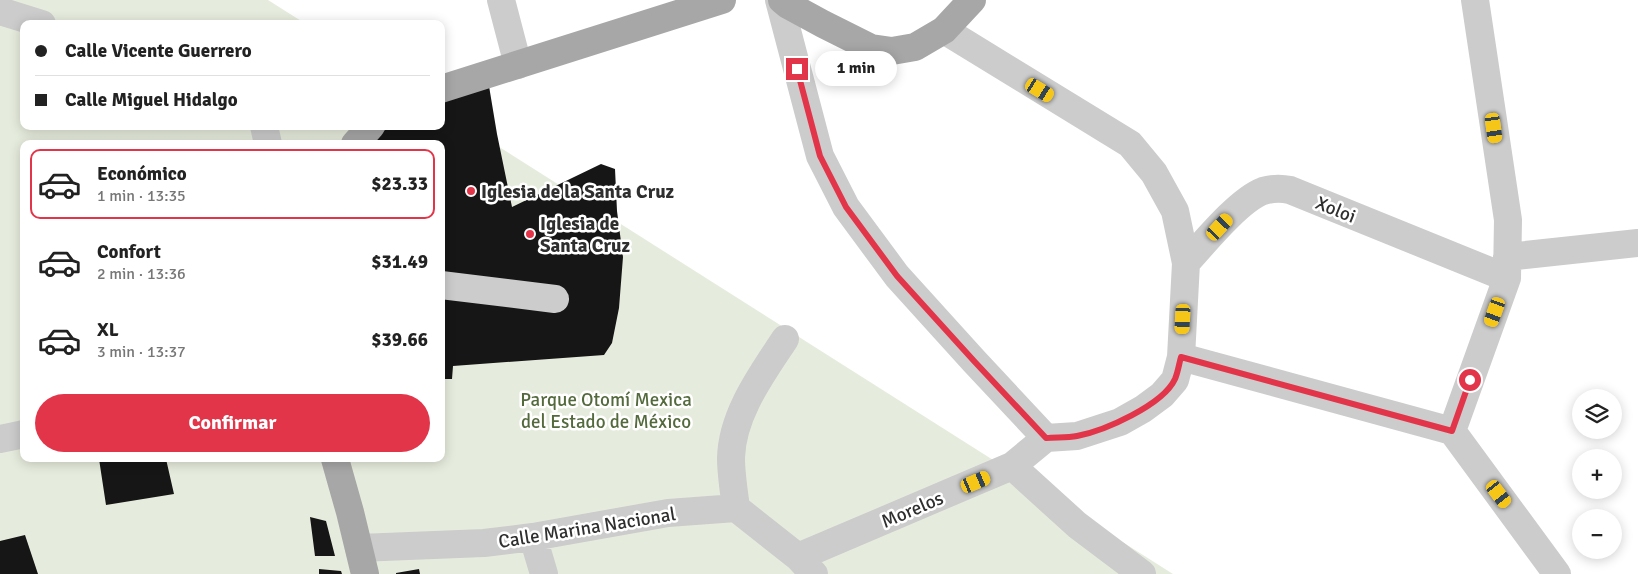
<!DOCTYPE html>
<html lang="es">
<head>
<meta charset="utf-8">
<style>
  body { margin:0; font-family:Signika,sans-serif; background:#f6f6f6; color:#222; height:100vh; display:flex; flex-direction:column; font-size:19px; white-space:nowrap }
  * { box-sizing:border-box; margin:0 }
  p { font-size:16px; color:#767676 }
  .icon { flex:none; width:28px; height:28px; fill:none; stroke:currentColor; stroke-width:2; stroke-linecap:round; stroke-linejoin:round }
  .map { position:relative; flex:1; overflow:hidden }
  .sheet { position:absolute; left:20px; top:140px; width:425px; height:322px; display:flex; flex-direction:column; background:#fff; border-radius:10px; box-shadow:0 2px 12px #0003 }
  .sheet>* { flex:none }
  .guide { position:absolute; left:20px; top:20px; width:425px; height:110px; border-radius:10px; box-shadow:0 2px 12px #0003; display:grid; align-content:center; height:110px; padding:0 15px; background:#fff }
  .fabs { position:absolute; left:1572px; top:389px; display:grid; gap:10px }
  .fabs a { display:grid; place-items:center; width:50px; height:50px; border-radius:50%; background:#fff; box-shadow:0 2px 12px #0003; font-size:25px }
  .end { position:absolute; width:22px; height:22px; margin:-11px; border:6px solid #e2354a; background:#fff; box-shadow:0 0 0 2px #fff }
  .from { border-radius:50% }
  .bubble { position:absolute; height:35px; border-radius:18px; background:#fff; box-shadow:0 2px 12px #0003; font-size:16px; font-weight:700; line-height:35px; text-align:center }
  .car { position:absolute; width:15px; height:30px; margin:-15px -8px; border-radius:6px; box-shadow:0 0 4px 1px #0007; background:linear-gradient(#f5c518 24%,#345 0 40%,#f5c518 0 76%,#345 0 86%,#f5c518 0) }
  .guide b { display:flex; align-items:center; gap:18px; height:48px; font-size:19px }
  .guide b+b { border-top:1px solid #e0e0e0 }
  .guide i { width:12px; height:12px; background:#222 }
  ul { padding:9px 0 0; list-style:none }
  li { display:flex; align-items:center; gap:15px; height:70px; margin:0 10px 8px; padding:0 5px; border:2px solid transparent; border-radius:10px }
  li div { flex:1 }
  li b { display:block; font-size:19px }
  li em { font-style:normal; font-weight:700 }
  li.active { border-color:#e2354a }
  li>.icon { width:45px; height:45px; stroke-width:1.5 }
  .primary-button { display:flex; gap:10px; margin-top:auto; padding:10px 15px }
  .primary-button a { flex:1; height:58px; border-radius:30px; background:#e2354a; color:#fff; font-size:20px; font-weight:700; line-height:58px; text-align:center }
  .map>svg:first-child { display:block }
</style>
</head>
<body>
<div class="map">
<svg width="1638" height="574" viewBox="0 0 1638 574">
  <rect width="100%" height="100%" fill="#fff"/>
  <path fill="#e6ecdd" fill-rule="evenodd" d="M0,0H268L306,24H24V126H441V110L1173,574H0ZM24,144H441V459H24Z"/>
  <path fill="#161616" d="M489,86L497,134L512,207L601,164L615,169L617,211L623,257L619,308L612,343L604,355L453,366L452,379H441V144H370L389,126H441V100Z
    M99,459H166L174,494L106,505Z
    M310,517L326,521L335,556H315Z
    M25,535L38,574H0V541Z
    M319,569L341,571L342,574H319Z
    M419,569L420,574H396V573Z"/>
  <g fill="none" stroke-linecap="round" stroke-linejoin="round">
    <path stroke="#ccc" stroke-width="28" d="M501,0L518,65
      M779,0L820,156L846,207L897,276L974,361L1046,438
      M0,11L42,24
      M944,30L1130,144L1154,173L1175,211L1186,263L1181,357L1175,380L1162,395L1143,409L1120,422L1077,436L1046,438
      M264,126L268,144
      M1507,257L1638,243
      M1186,263C1204,243 1239,200 1263,191C1273,188 1281,188 1290,190L1507,278
      M441,285L555,299
      M1181,357L1452,431
      M1452,431L1507,278L1508,220L1475,0
      M1452,431L1557,574
      M0,439L24,434
      M1012,466L1077,525L1142,574
      M736,508C734,492 731,474 731,458C732,414 762,374 785,339
      M533,537L544,574
      M359,548L484,543L533,537L668,513L736,508L798,557L814,574
      M798,557L1012,466L1046,438"/>
    <path stroke="#a7a7a7" stroke-width="28" d="M782,0L788,5L823,24L871,48L892,51L915,47L944,30L972,0
      M441,89L722,0
      M355,144L371,126
      M335,459L350,512L365,574"/>
  </g>
  <g fill="none" stroke-linecap="round" stroke-linejoin="round">
    <path stroke="#e2354a" stroke-width="6" d="M797,69L820,156L846,207L897,276L974,361L1046,438C1056,437 1067,438 1077,436C1104,431 1163,405 1175,379C1178,372 1179,364 1181,357L1452,431L1470,380"/>
  </g>
  <g fill="#e2354a" stroke="#fff" stroke-width="2">
    <circle cx="471" cy="191" r="5"/>
    <circle cx="530" cy="234" r="5"/>
  </g>
  <g text-anchor="middle" stroke-width="5" stroke-linejoin="round" paint-order="stroke">
    <g font-size="19" font-weight="bold" fill="#2f2f2f" stroke="#fff" text-anchor="start">
      <text x="481" y="198">Iglesia de la Santa Cruz</text>
      <text x="540" y="230">Iglesia de<tspan x="540" dy="22">Santa Cruz</tspan></text>
    </g>
    <g font-size="19" fill="#2f2f2f" stroke="#fff">
      <text transform="translate(1336 209) rotate(22)" y="7">Xoloi</text>
      <text transform="translate(912 509) rotate(-23)" y="7">Morelos</text>
      <text transform="translate(587 527) rotate(-9)" y="7">Calle Marina Nacional</text>
    </g>
    <g font-size="19" fill="#546a3d" stroke="#fff">
      <text x="606" y="406">Parque Otomí Mexica<tspan x="606" dy="22">del Estado de México</tspan></text>
    </g>
  </g>
</svg>
<div class="fabs">
<a><svg class="icon" aria-label="layers" viewBox="0 0 24 24"><path d="M12 4l9 5-9 5-9-5zM3 14l9 5 9-5"/></svg></a>
<a>+</a>
<a>−</a>
</div>
<i class="end from" style="left:1470px;top:380px"></i>
<i class="end" style="left:797px;top:69px"></i>
<div class="bubble" style="left:815px;top:51px;width:82px">1 min</div>
<i class="car" style="left:1040px;top:90px;rotate:121deg"></i>
<i class="car" style="left:1494px;top:128px;rotate:172deg"></i>
<i class="car" style="left:1220px;top:227px;rotate:43deg"></i>
<i class="car" style="left:1495px;top:312px;rotate:200deg"></i>
<i class="car" style="left:1183px;top:319px;rotate:183deg"></i>
<i class="car" style="left:976px;top:482px;rotate:67deg"></i>
<i class="car" style="left:1499px;top:494px;rotate:143deg"></i>
<div class="guide">
<b><i class="from"></i>Calle Vicente Guerrero</b>
<b><i></i>Calle Miguel Hidalgo</b>
</div>
<section class="sheet">
<ul>
<li class="active"><svg class="icon" aria-label="car" viewBox="0 0 24 24"><path d="M5 17H2v-5l4-1 3-4h7l3 4 3 1v5h-3M9 17h6M6 11h13"/><circle cx="7" cy="17" r="2"/><circle cx="17" cy="17" r="2"/></svg><div><b>Económico</b><p>1 min · 13:35</p></div><em>$23.33</em></li>
<li><svg class="icon" aria-label="car" viewBox="0 0 24 24"><path d="M5 17H2v-5l4-1 3-4h7l3 4 3 1v5h-3M9 17h6M6 11h13"/><circle cx="7" cy="17" r="2"/><circle cx="17" cy="17" r="2"/></svg><div><b>Confort</b><p>2 min · 13:36</p></div><em>$31.49</em></li>
<li><svg class="icon" aria-label="car" viewBox="0 0 24 24"><path d="M5 17H2v-5l4-1 3-4h7l3 4 3 1v5h-3M9 17h6M6 11h13"/><circle cx="7" cy="17" r="2"/><circle cx="17" cy="17" r="2"/></svg><div><b>XL</b><p>3 min · 13:37</p></div><em>$39.66</em></li>
</ul>
<div class="primary-button"><a>Confirmar</a></div>
</section>
</div>
</body>
</html>
